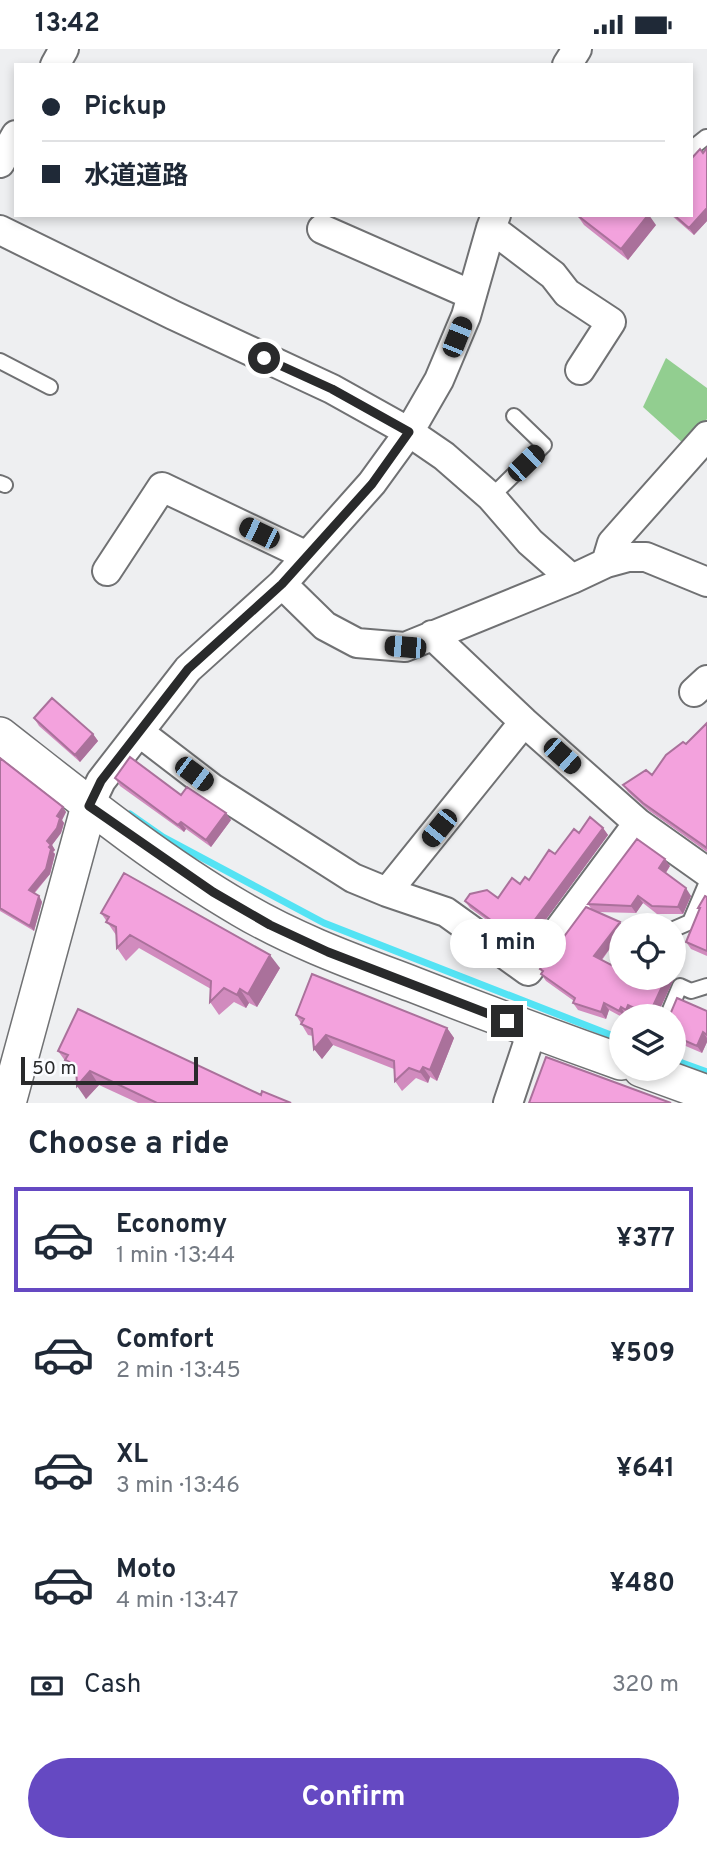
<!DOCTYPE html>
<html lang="en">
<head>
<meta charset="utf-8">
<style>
  body { margin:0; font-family:Overpass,"Noto Sans JP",sans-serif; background:#f6f6f7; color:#1f2937; height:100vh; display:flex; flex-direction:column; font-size:26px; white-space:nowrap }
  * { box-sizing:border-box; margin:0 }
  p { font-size:23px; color:#747a83 }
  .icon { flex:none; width:38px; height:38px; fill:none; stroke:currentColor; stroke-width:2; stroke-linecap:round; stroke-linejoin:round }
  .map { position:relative; height:1054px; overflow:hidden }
  .panel { display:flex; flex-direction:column; background:#fff; flex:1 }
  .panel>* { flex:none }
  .hud { position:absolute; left:14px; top:14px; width:679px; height:154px; border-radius:0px; box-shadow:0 4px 10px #0003; display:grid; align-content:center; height:154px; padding:0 28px; background:#fff }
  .buttons { position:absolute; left:609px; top:864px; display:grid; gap:14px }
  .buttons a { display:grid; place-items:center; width:77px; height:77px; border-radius:50%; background:#fff; box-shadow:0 4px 10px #0003; font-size:35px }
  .scale { position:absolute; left:21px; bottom:18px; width:177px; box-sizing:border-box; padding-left:7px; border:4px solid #292a2b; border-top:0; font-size:19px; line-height:24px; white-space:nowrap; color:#292a2b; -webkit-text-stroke:5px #fbfcff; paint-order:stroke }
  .end { position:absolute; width:32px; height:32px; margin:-16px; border:9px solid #292a2b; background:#fff; box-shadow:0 0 0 4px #fff }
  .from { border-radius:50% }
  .bubble { position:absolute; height:49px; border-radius:24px; background:#fff; box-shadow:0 4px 10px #0003; font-size:23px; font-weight:700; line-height:49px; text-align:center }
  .car { position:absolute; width:21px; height:42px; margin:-21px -10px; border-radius:9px; box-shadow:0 0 5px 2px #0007; background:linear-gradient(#222 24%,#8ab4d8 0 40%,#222 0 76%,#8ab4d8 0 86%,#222 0) }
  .hud b { display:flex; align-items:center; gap:24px; height:66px; font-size:26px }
  .hud b+b { border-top:2px solid #e0e1e3 }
  .hud i { width:18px; height:18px; background:#1f2937 }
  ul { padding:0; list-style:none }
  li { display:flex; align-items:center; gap:21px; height:105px; margin:0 14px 10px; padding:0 14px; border:4px solid transparent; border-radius:0px }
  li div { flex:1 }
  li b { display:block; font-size:26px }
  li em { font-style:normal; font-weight:700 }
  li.active { border-color:#6549c2 }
  li>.icon { width:63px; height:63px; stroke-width:1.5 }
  h2 { padding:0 28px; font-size:32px; line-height:84px }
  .pay { display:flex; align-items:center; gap:18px; height:77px; padding:0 28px; font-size:26px }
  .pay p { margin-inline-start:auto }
  .action { display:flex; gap:14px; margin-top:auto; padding:14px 28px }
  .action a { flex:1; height:80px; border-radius:42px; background:#6549c2; color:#fff; font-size:28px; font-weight:700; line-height:80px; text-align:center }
  .status { display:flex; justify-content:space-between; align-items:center; height:49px; padding:0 35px; background:#fff; direction:ltr }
  .status svg { height:19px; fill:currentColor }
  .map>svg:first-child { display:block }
</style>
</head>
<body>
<div class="status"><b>13:42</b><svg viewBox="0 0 49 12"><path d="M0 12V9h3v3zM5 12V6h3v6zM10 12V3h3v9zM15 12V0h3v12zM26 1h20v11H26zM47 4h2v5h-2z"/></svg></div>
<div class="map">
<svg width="707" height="1054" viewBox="0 0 707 1054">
  <rect width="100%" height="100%" fill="#eeeff1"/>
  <path fill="#92ce90" d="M666,309L707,339V370L684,395L643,358Z"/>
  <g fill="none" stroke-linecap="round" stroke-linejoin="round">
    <path stroke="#54e3f4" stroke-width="7" d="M130,765L163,788L324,874L621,990
      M674,1011L707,1023"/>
    <g stroke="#707173" stroke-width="18">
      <path id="service" d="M691,100L706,88
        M0,312L50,338
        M0,434L5,436
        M491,448L544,396L514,367
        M674,880L690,873L707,833
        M667,968L680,937L691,942L707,937"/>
    </g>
    <g stroke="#707173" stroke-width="32">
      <path id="minor" d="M55,16L64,0
        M567,16L577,0
        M0,114L16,86
        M491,179L553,226L567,244L611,273L580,321
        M322,180L472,246
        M0,181L173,266L332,340L409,383L444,407L491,448L530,493L572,530
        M606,514L612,494L707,387
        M107,522L162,438L307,507
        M282,535L325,577L357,594L405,598L572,530L606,514L628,508H646L707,533
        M432,586L524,673L638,774L707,823
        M694,643L707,631
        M139,683L212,739L353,829L387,843L524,673
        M89,757L101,732L188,620L282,535L372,434L409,383L439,331L466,267L491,179L496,166
        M387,843L446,863L528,922L638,774
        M508,1054L532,982"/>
    </g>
    <g stroke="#707173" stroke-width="38">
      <path id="tertiary" d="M0,686C78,747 155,810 241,860C295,892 354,913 412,935C481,962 551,988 621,1013
        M641,1020L707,1044
        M8,1054L89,757"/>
    </g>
    <use href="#service" stroke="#fff" stroke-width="14"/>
    <use href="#minor" stroke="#fff" stroke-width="28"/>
    <use href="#tertiary" stroke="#fff" stroke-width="35"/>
  </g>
  <path fill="#d18bbe" d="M707,99V172L694,186L671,166H691L703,104Z
    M577,166L656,176L628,211L584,176Z
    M34,669L93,685L98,692L80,713L39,677Z
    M707,674V803L648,761L628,743L623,736L652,726Z
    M0,709L66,763L62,771L64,774L61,784L52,796L55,801L53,803L55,805L50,825L34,845L39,847L42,853L34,882L0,862Z
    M115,729L181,746L231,771L211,798L186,780L184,783L120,737Z
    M603,779L608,786L525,899L470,859L465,852L498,849L529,831L579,784Z
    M670,817L666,824L691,847L683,865H657L643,854L636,864L596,863L620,873L622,877H621V884L602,911L639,930L685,906L658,964V968H644L633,963L631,968L625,965V968H622L609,961L606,970L578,961L573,954L574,952L546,932L541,925L543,923L540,920L592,861L588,855Z
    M707,848V907L691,900L686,893L700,860L698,859Z
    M101,864L280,919L257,958L249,954L246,959L234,953L219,966L210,953L211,940L139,899L126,912L117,899L116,886Z
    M707,962V993L702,1004L674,992V968Z
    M296,966L447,979L454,989L437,1032L430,1028L428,1034L416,1029L402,1042L395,1032L394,1020L333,996L322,1010L314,1000L313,987L308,986Z
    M58,1002L261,1046L291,1054H138L99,1036L86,1050L76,1025L74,1024Z"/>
  <path fill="#aa719b" d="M707,159V172L694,186L689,179Z
    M648,166H649L656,176L628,211L621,200Z
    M93,685L98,692L80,713L75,706Z
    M63,758L66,763L62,771L64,774L61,784L52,796L55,801L53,803L55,805L50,825L32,846L29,841L57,767Z
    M226,764L231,771L211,798L206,791Z
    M181,773L186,780L184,783L178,776Z
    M603,779L608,786L525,899L519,892Z
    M665,810L670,817L664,826L659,819Z
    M686,839L691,847L683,865L678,858Z
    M39,847L42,853L34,882L30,877Z
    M638,847L643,854L636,864L631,857Z
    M620,873L622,877H621V884L599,914L594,907Z
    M680,899L685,906L658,964V968H656L653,963V957L666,929H674V913Z
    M270,906L280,919L257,958L248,945Z
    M240,940L249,954L246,959L237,946Z
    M604,954L609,961L606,970L601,963Z
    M628,956L633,963L631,968L626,961Z
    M621,958L625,965V968L619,962Z
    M447,979L454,989L437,1032L430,1021Z
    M703,983L707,989V993L702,1004L697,997Z
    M326,986L333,996L322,1010L314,1000Z
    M423,1018L430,1028L428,1034L420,1023Z
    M90,1022L99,1036L86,1050L77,1037Z"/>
  <path fill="#f3a2dd" stroke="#aa719b" stroke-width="2" d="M707,99V159L689,179L674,166H691V110L700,100L703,104Z
    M577,166H648L621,200Z
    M52,649L93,685L75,706L34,669Z
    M707,674V799L643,754L623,736L646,721L652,726L666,706L683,693L686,695Z
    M130,708L181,746L187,738L226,764L206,791L181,773L178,776L115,729Z
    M0,709L63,758L57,767L60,769L57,779L47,792L51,796L49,798L51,800L46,820L29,841L39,847L30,877L0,859Z
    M590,768L603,779L519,892L465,852L470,845L487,841L498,849L512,829L520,835L525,828L529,831L549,801L555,805L574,780L579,784Z
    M637,790L665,810L659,819L686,839L678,858L652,857L638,847L631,857L588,855Z
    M124,824L270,906L248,945L240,940L237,946L224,939L210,953L211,932L130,886L117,899L116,878L106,873L109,868L101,864Z
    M705,847L707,848V902L686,893L700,859H698Z
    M586,858L620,873L594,907L621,921V929H666L653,957V963L656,968H654L628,956L626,961L621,958L619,962L604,954L601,963L573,954L575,949L541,925L543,922L540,920Z
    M674,896L680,899L674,913Z
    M312,925L447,979L430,1021L423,1018L420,1023L409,1019L395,1032L394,1012L326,986L314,1000L312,980L301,975L304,970L296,966Z
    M677,949L707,962V986L703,983L697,997L674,987V968H669Z
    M78,960L261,1046L262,1042L291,1054H157L90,1022L77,1037L76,1016L65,1011L68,1006L58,1002Z
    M546,1008L671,1054H529Z"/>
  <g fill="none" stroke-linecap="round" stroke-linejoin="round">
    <path stroke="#292a2b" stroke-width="9" d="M264,309L332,340L409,383L372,435L282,535L188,620L101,732L89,757L213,843L270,876L328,903L507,972"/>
  </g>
</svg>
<div class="buttons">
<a><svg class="icon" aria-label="locate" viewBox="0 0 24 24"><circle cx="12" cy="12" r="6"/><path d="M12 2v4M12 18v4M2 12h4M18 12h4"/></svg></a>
<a><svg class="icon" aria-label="layers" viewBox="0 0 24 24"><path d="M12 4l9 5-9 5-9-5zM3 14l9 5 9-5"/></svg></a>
</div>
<div class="scale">50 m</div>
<i class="end from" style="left:264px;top:309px"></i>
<i class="end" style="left:507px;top:972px"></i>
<div class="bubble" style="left:450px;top:870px;width:116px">1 min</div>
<i class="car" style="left:457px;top:288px;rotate:22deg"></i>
<i class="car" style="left:526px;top:414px;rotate:46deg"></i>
<i class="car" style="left:259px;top:484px;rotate:296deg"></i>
<i class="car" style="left:405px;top:598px;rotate:275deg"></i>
<i class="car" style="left:562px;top:707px;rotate:132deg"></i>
<i class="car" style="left:194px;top:725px;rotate:127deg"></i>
<i class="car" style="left:439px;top:779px;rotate:219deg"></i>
<div class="hud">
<b><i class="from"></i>Pickup</b>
<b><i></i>水道道路</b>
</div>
</div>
<section class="panel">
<h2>Choose a ride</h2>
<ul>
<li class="active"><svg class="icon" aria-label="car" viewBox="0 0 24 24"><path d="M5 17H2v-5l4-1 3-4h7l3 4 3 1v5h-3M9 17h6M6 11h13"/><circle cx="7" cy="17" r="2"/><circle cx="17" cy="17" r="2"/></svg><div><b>Economy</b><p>1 min · 13:44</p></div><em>¥377</em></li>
<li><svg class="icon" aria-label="car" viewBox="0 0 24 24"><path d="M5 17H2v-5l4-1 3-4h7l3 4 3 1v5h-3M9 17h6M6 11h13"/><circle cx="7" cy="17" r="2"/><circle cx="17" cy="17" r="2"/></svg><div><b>Comfort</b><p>2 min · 13:45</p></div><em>¥509</em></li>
<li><svg class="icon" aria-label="car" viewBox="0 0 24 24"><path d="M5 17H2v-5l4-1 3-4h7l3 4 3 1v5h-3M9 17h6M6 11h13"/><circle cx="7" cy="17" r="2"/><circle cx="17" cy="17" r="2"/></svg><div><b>XL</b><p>3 min · 13:46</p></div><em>¥641</em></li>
<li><svg class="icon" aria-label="car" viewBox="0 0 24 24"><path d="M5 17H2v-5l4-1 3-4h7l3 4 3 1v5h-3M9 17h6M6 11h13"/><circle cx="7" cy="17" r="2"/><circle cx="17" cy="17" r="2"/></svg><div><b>Moto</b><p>4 min · 13:47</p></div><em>¥480</em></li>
</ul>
<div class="pay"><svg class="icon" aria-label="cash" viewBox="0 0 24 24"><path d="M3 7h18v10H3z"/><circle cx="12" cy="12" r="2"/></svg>Cash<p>320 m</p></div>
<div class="action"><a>Confirm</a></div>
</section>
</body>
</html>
